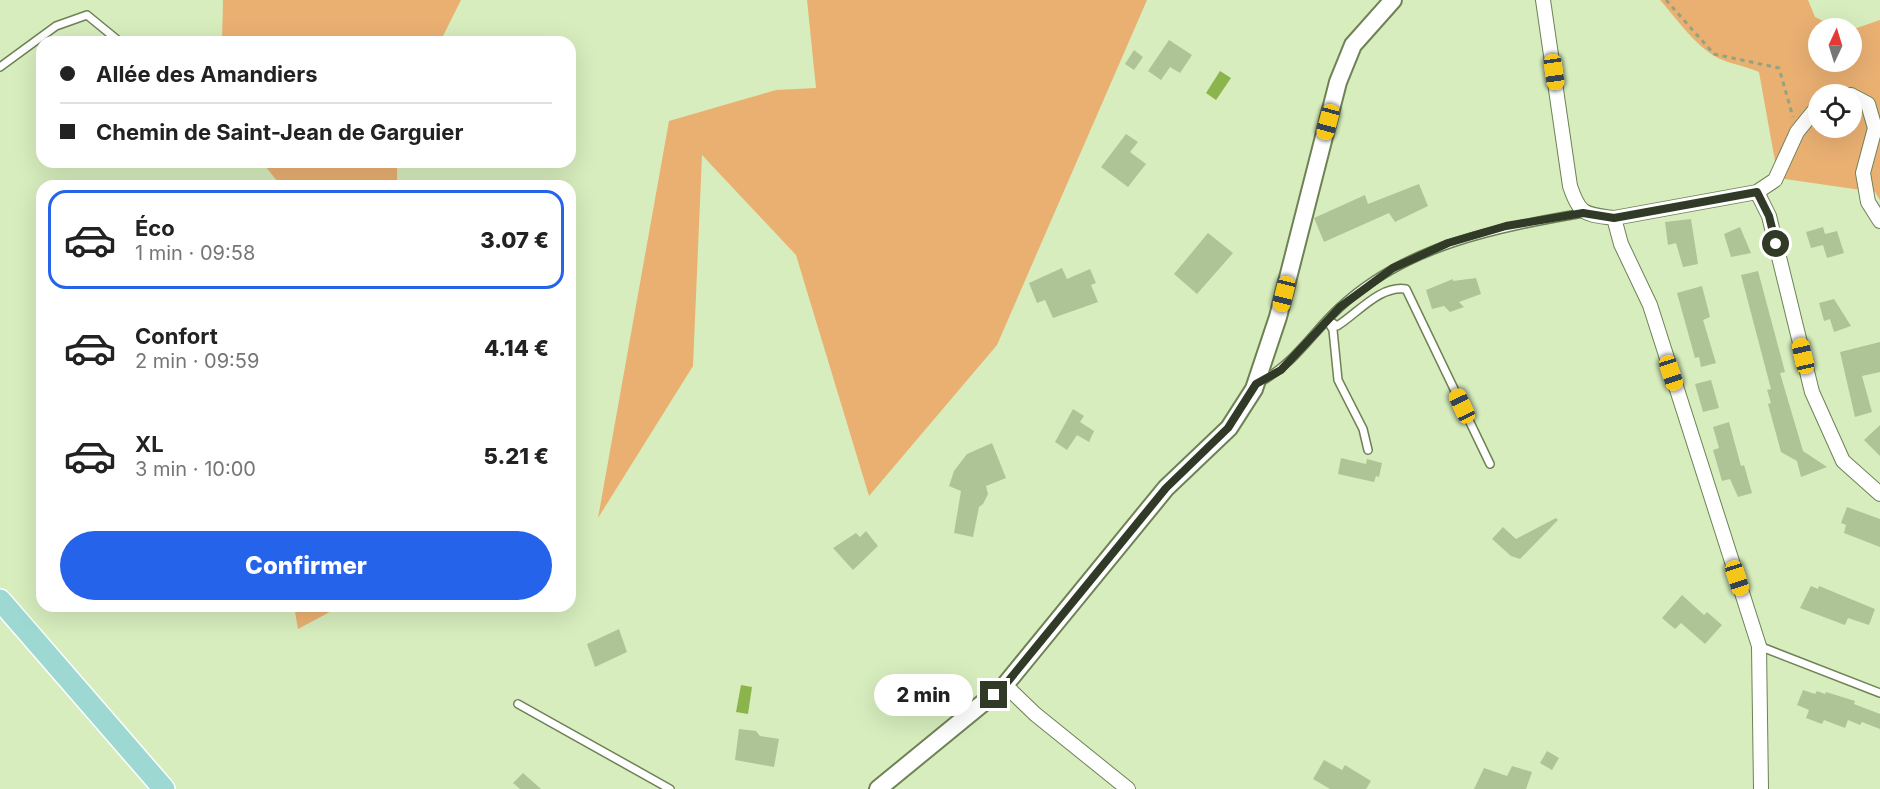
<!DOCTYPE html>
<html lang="fr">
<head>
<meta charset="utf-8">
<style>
  body { margin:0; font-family:Inter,sans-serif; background:#f2f2f2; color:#222; height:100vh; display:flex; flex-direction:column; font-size:22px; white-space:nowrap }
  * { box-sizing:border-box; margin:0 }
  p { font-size:20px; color:#767676 }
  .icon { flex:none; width:33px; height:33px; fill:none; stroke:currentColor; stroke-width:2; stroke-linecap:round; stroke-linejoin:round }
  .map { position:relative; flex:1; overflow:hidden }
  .sheet { position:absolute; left:36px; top:180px; width:540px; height:432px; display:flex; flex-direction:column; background:#fff; border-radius:18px; box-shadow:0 6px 24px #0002 }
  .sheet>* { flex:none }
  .hud { position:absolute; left:36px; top:36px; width:540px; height:132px; border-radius:18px; box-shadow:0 6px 24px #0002; display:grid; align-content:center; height:132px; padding:0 24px; background:#fff }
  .needle { width:39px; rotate:4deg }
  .buttons { position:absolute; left:1808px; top:18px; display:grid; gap:12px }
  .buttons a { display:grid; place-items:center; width:54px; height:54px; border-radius:50%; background:#fff; box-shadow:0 6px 24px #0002; font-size:30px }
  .end { position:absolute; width:27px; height:27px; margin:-14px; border:8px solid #313a27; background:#fff; box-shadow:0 0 0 3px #fff }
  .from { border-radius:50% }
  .bubble { position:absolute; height:42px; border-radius:21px; background:#fff; box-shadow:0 6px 24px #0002; font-size:20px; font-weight:800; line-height:42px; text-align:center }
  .car { position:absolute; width:18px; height:36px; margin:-18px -9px; border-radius:8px; box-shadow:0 0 4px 2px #0007; background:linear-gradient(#f5c518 24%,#345 0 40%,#f5c518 0 76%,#345 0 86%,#f5c518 0) }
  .hud b { display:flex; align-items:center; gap:21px; height:57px; font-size:22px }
  .hud b+b { border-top:2px solid #e0e0e0 }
  .hud i { width:15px; height:15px; background:#222 }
  ul { padding:10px 0 0; list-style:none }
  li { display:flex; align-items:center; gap:18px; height:99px; margin:0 12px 9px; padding:0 12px; border:3px solid transparent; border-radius:18px }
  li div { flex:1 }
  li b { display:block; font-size:22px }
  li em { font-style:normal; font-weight:800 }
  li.selected { border-color:#2563eb }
  li>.icon { width:54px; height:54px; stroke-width:1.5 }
  .button { display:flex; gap:12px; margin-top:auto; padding:12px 24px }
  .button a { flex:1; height:69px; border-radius:36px; background:#2563eb; color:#fff; font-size:24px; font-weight:800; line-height:69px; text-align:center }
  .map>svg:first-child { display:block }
</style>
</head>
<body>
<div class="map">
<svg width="1880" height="789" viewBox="0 0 1880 789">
  <rect width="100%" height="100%" fill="#d7edbd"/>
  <path fill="#eab072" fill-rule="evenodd" d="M223,0H461L440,42H222Z
    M807,0H1147L997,345L869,496L796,255L702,155L693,366L598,518L669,121L776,90L816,88Z
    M1660,0H1808L1815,17L1837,28H1818V62H1851V30L1880,20V200L1875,192L1778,178L1759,72C1746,66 1730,64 1718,58C1694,45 1678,20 1660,0ZM1818,94H1851V128H1818Z
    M262,162H397V186H281Z
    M294,606H341L298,629Z"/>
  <path fill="#8bb54c" d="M1220,71L1231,78L1216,100L1206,93Z
    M741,685L752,687L748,714L736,712Z"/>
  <path fill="#afc496" d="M1169,40L1192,55L1180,73L1170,67L1161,80L1148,71Z
    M1134,50L1143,57L1134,70L1125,64Z
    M1126,134L1138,142L1130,152L1146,164L1128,187L1101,167Z
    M1419,184L1428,206L1395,222L1389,213L1324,242L1314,218L1365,195L1368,204Z
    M1691,219L1698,264L1683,267L1676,243L1668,245L1665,222Z
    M1740,227L1751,253L1731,257L1724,234Z
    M1823,227L1825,234L1837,231L1844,253L1827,258L1823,245L1811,248L1806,232Z
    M1208,233L1233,253L1197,294L1174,274Z
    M1062,268L1067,279L1090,269L1096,283L1091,285L1098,302L1053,318L1045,300L1037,303L1029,283Z
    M1758,271L1785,372L1780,373L1803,451L1827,467L1801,477L1797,461L1781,452L1768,404L1771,403L1767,390L1771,389L1741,275Z
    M1476,278L1481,294L1459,302L1464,307L1450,312L1444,306L1432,309L1426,290L1453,279V281Z
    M1702,286L1710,317L1703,320L1716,363L1701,367L1699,357L1695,358L1677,293Z
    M1834,299L1851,326L1834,332L1830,319L1824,321L1819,303Z
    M1880,342V372L1862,376L1872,412L1855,417L1840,352Z
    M1711,380L1719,408L1703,412L1695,384Z
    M1073,409L1084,416L1080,422L1094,431L1089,442L1077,435L1067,450L1055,442Z
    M1729,422L1741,466L1744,465L1752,493L1738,497L1730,479L1722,481L1713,450L1719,448L1713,427Z
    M1880,425V456L1864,440Z
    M992,443L1006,478L986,486L988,494L983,504L979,507L973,537L954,533L961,491L949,486L954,471L967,454Z
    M1341,458L1366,464L1367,459L1382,463L1379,477L1376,476L1374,482L1338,474Z
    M1847,507L1880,519V547L1844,533L1846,525L1841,523Z
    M1556,518L1558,520L1520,559L1511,556L1492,539L1503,527L1516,539Z
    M866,531L878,546L853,570L833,548L856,533L860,537Z
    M1811,586L1818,589L1819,586L1875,609L1869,625L1848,618L1845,625L1800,608Z
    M1682,595L1704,615L1707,612L1722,625L1705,644L1681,623L1675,629L1662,618Z
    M619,629L627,652L595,667L587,644Z
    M1803,690L1815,694L1817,691L1825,694L1826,692L1855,701L1854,704L1880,714V729L1862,722L1860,725L1848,720L1845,728L1824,720L1822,724L1806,718L1809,710L1797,705Z
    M739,729L756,731L760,736L779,739L774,767L735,760Z
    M1547,751L1559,758L1552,770L1540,763Z
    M1324,760L1342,770L1345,765L1371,781L1366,789H1330L1313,779Z
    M1512,766L1532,772L1526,789H1474L1484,768L1507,776Z
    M523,773L541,789H520L513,783Z"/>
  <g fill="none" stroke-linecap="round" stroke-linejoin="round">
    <g stroke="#6e8256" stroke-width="10">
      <path id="service" d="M0,67L56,26L87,15L120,42
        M1328,320L1337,326C1358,313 1380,285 1406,289L1490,464
        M1329,323L1333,330L1338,380L1363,429L1368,450
        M1260,382C1295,363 1311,334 1339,308C1406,245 1497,228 1583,213
        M1759,646L1880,693
        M518,704L670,789"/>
    </g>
    <g stroke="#6e8256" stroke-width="16">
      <path id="minor" d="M1543,0L1570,186C1580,216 1585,214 1614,218L1621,244L1650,305L1759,646L1761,789
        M1851,95L1868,104L1875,128L1863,173L1868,202L1880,221
        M1757,192L1775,180L1797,132L1818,106
        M1614,218L1757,192L1769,216L1812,392L1843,461L1880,494
        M1005,685L1035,714L1128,789"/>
    </g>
    <g stroke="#6e8256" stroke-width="20">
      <path id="tertiary" d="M878,789L1005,685L1166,488L1229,428L1254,389L1278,317L1338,82L1353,45L1393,0"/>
    </g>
    <g stroke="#fff" stroke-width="24">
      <path id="primary" d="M0,600L164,789"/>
    </g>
    <path stroke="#92a37f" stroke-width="3" stroke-dasharray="4.5 4.5" stroke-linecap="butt" d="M1666,0L1714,54L1779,68L1793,117"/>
    <use href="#service" stroke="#fff" stroke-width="7"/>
    <use href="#minor" stroke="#fff" stroke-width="14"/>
    <use href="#tertiary" stroke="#fff" stroke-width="16"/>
    <use href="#primary" stroke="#9dd8d3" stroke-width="21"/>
  </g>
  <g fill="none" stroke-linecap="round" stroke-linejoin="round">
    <path stroke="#313a27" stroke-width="8" d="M994,695L1005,685L1166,488L1228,428L1256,384L1281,370L1340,307L1393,268L1448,243L1506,226L1583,213L1614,218L1757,192L1769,216L1776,244"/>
  </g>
</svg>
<div class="buttons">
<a><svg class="needle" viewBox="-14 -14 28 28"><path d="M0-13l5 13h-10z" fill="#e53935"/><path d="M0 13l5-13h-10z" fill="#767676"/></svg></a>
<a><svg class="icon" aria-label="locate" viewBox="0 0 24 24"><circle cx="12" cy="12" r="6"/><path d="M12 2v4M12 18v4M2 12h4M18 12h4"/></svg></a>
</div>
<i class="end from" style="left:1776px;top:244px"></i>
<i class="end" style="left:994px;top:695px"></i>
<div class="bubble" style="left:874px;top:674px;width:99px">2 min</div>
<i class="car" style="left:1554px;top:72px;rotate:172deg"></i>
<i class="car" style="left:1328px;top:122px;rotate:195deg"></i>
<i class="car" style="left:1284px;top:294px;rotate:194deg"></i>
<i class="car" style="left:1803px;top:356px;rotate:347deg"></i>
<i class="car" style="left:1671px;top:373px;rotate:162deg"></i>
<i class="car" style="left:1462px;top:406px;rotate:335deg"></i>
<i class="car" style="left:1737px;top:578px;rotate:162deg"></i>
<div class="hud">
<b><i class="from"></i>Allée des Amandiers</b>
<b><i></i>Chemin de Saint-Jean de Garguier</b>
</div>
<section class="sheet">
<ul>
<li class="selected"><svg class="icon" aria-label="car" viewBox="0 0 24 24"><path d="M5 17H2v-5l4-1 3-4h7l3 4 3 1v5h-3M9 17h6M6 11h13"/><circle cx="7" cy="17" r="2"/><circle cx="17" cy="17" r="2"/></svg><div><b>Éco</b><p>1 min · 09:58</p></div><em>3.07 €</em></li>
<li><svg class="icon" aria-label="car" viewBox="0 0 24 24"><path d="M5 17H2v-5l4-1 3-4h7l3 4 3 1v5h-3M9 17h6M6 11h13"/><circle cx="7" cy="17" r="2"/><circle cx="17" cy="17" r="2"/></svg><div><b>Confort</b><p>2 min · 09:59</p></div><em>4.14 €</em></li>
<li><svg class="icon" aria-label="car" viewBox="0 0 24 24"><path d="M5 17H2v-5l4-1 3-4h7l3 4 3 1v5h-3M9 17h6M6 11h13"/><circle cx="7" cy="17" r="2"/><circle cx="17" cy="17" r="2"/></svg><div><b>XL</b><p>3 min · 10:00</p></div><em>5.21 €</em></li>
</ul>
<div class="button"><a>Confirmer</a></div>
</section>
</div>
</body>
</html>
